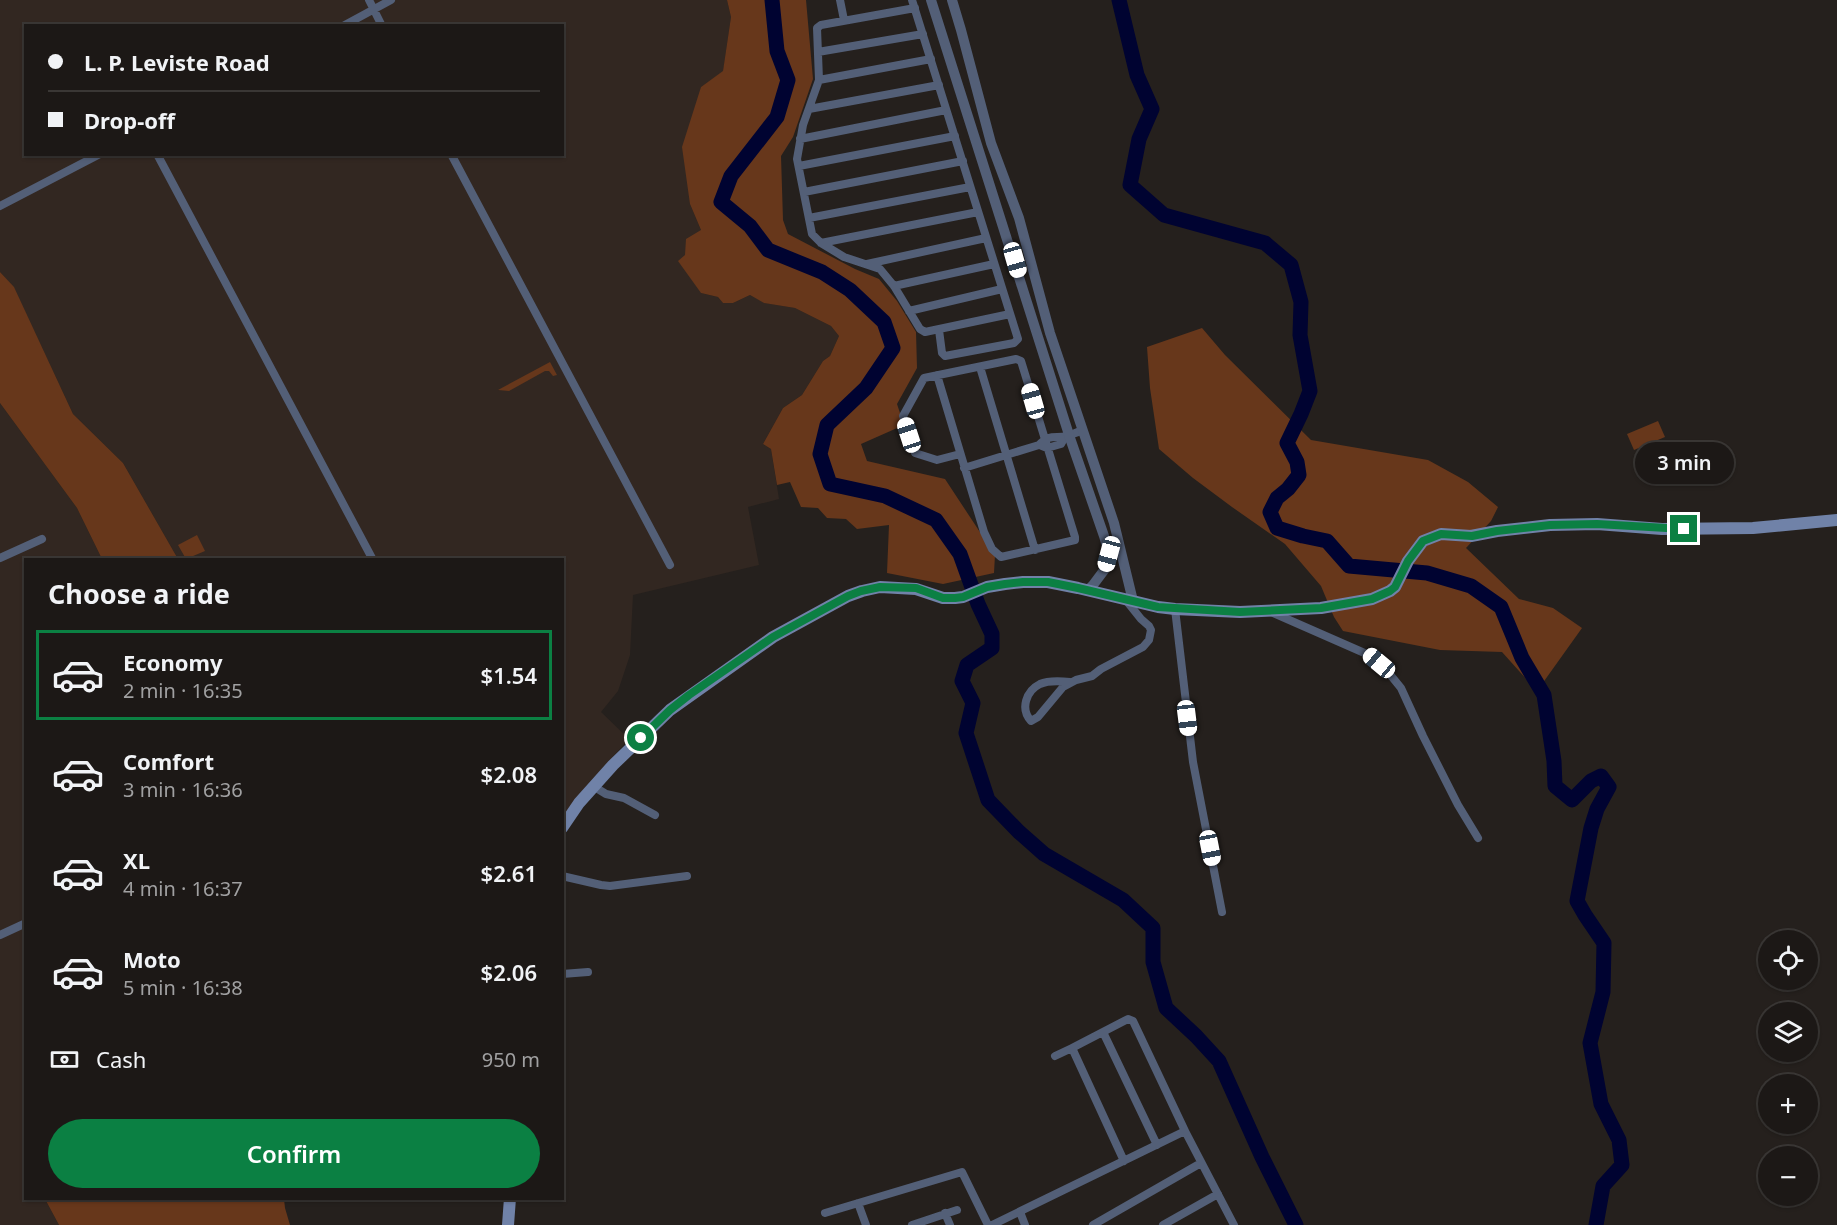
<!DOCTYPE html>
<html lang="en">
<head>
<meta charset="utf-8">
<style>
  body { margin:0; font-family:"Noto Sans",sans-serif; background:#25211f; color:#f1f3f6; height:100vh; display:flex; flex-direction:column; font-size:22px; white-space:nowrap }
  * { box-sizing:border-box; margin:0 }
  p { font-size:20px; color:#a0a0a1 }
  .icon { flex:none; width:33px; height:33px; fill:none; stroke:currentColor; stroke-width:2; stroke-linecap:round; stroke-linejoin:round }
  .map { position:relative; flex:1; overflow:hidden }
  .side { position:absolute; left:24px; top:558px; width:540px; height:642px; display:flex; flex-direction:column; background:#1c1816; border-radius:0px; box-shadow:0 2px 4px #0004,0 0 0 2px #3a3735 }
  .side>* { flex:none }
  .top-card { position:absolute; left:24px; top:24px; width:540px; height:132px; border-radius:0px; box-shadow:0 2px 4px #0004,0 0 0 2px #3a3735; display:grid; align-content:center; height:132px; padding:0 24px; background:#1c1816 }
  .buttons { position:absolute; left:1758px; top:930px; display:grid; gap:12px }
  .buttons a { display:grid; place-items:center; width:60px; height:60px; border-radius:50%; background:#1c1816; box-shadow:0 2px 4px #0004,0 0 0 2px #3a3735; font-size:30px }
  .end { position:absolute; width:27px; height:27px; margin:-14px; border:8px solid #0b8043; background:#fff; box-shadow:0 0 0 3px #fff }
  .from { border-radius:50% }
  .bubble { position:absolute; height:42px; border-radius:21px; background:#1c1816; box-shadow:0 2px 4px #0004,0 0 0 2px #3a3735; font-size:20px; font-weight:600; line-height:42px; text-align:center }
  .car { position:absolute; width:18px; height:36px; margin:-18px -9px; border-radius:8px; box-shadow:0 0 4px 2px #0007; background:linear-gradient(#fff 24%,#345 0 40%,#fff 0 76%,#345 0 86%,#fff 0) }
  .top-card b { display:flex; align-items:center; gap:21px; height:57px; font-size:22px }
  .top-card b+b { border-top:2px solid #3a3735 }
  .top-card i { width:15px; height:15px; background:#f1f3f6 }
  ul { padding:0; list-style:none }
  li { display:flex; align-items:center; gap:18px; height:90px; margin:0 12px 9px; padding:0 12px; border:3px solid transparent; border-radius:0px }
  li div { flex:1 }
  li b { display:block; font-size:22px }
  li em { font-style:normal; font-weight:600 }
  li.selected { border-color:#0b8043 }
  li>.icon { width:54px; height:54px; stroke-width:1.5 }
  h2 { padding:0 24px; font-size:27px; line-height:72px }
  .pay { display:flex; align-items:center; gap:15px; height:66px; padding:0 24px; font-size:22px }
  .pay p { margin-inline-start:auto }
  .action { display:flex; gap:12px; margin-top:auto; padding:12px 24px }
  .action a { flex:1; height:69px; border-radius:36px; background:#0b8043; color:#fff; font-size:24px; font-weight:600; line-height:69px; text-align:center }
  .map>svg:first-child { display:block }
</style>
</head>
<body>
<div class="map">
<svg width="1837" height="1225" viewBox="0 0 1837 1225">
  <rect width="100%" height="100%" fill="#25201d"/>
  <path fill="#322721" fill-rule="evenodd" d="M0,0H727L731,17L723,72L701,87L690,204L701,230V293L718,297L723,303H733L750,295L765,303L795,308L831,326L839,336L830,356L823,361L802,395L783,408L763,444L771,449L779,499L748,507L759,565L633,595L630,655L618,691L601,712L629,739L589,783L563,816L562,560L178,559L123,463L73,414L14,288L0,272ZM26,26H562V154H26Z
    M0,403L77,508L102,559L26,560V1198L45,1199L59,1225H0Z"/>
  <path fill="#67371b" d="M727,0H806L813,79L793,137L781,156L783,220L788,234L855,269L879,279L897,301L916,332L917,368L897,404L904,425L861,444L867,461L945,479L995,555L994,573L943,584L887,573L889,525L857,529L846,519L827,518L818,508L801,507L790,482L777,485L771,449L763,444L783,408L802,395L823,361L830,356L839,336L831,326L795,308L764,303L750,295L733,303H723L718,297L701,293L678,261L685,255L686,239L701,230L690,204L682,147L701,87L723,71L731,17Z
    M0,272L14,287L73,414L123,463L178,559H102L77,508L0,403Z
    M1202,328L1225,355L1311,440L1428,460L1468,482L1498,507L1491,521L1466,548L1519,599L1553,608L1582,628L1537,691L1502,652L1440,650L1343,631L1334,617L1321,586L1285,544L1232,507L1193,478L1159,449L1150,388L1147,347Z
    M550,362L557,375L553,376L549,371H545L509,391L498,390Z
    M1658,421L1665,437L1634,450L1627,434Z
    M197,535L205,551L186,559L178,545Z
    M45,1199H284L285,1208L290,1225H59Z"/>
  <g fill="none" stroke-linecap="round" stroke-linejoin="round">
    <path stroke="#000331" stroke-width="15" d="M772,0L777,51L788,80L777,117L731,176L721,202L750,226L768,250L822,272L850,290L884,322L893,348L866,388L827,425L820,454L830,484L885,496L936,520L960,554L978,604L992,634V648L967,665L962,681L973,703L966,733L988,800L1019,832L1044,854L1123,900L1153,928V962L1166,1008L1196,1036L1219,1061L1262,1157L1296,1225
      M1119,0L1137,75L1152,109L1139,139L1130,185L1164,215L1265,243L1291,265L1301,302L1300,335L1310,391L1301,414L1287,443L1297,462L1299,475L1288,489L1277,498L1270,512L1277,528L1303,536L1327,541L1349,566L1427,573L1471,586L1501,607L1522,658L1544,695L1554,761L1555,786L1572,800L1591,781L1601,776L1609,787L1597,809L1591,828L1577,901L1585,915L1604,943L1603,992L1590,1043L1601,1104L1619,1140L1622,1165L1603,1186L1596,1225"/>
    <path stroke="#535f77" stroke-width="8" d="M369,0L382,26
      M840,0L844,20
      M912,0L1018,339L1014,343L945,356L942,353L939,330
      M915,8L821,25L817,28L819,80L803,125L797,159L812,234L821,243L844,257L880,269L894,286L920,329L925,332L1010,314
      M343,26L391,0
      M818,52L923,34
      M819,80L931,59
      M809,109L939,85
      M800,139L946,110
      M157,154L373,560
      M451,154L670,565
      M799,166L955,136
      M804,192L963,161
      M0,206L100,154
      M809,218L970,187
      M821,243L978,212
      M867,264L986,238
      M894,286L994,264
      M909,311L1002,289
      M980,367L1035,550
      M937,375L984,532L992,549L1001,557L1075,540V537L1021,361L1016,359L924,378L903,416L915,453L937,460L960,454
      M1042,446L1047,448L1061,444L1065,437
      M964,468L1039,445C1050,433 1055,439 1067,436C1073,434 1078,432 1083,430
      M0,558L42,539
      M1175,609L1193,762L1222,912
      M1271,612L1369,655L1388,672L1401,688L1423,736L1458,805L1478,838
      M1070,682C1061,681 1049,680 1040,684C1026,691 1020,709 1031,721L1038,717L1063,687L1076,680L1092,676L1101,669L1143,647L1149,640L1151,630L1149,626L1141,619L1125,599
      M593,786L606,794L624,798L655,815
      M562,876L601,885L610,886L687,876
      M0,935L26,923
      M562,974L588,972
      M1103,1032L1157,1145
      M1055,1056L1072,1048
      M1124,1161L1072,1048L1128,1019L1133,1021L1185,1131
      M858,1203L866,1225
      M1020,1212L1025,1225
      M825,1213L962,1172L988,1225
      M945,1213L950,1225
      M912,1225L957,1210
      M992,1225L1185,1131L1234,1225
      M1093,1225L1201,1163
      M1163,1225L1218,1194"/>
    <path stroke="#535f77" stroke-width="10" d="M931,0L1070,438L1104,536L1109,554L1105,569L1093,585L1088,590
      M952,0L961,30L991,143L1019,218L1050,333L1114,523L1133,601"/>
    <path stroke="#7082a8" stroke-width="12" d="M562,828L579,803L613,765L670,710L773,637L848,596L862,591L880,587L916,589L943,598H955L963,597L987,587L1005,584L1023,582H1048L1078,588L1158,607L1175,609L1240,612L1321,608L1372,599L1390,591L1395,587L1408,561L1423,541L1441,534L1471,536L1497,531L1550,525L1597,524L1662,529L1753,528L1837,520
      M508,1225L510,1198"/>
  </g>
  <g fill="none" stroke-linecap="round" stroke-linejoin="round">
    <path stroke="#0b8043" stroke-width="8" d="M641,738L670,710L689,695L773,637L848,596L861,591L880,587L916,588L943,598H955L963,597L987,587L1005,584L1023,582H1048L1078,588L1158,607L1240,612L1321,608L1372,599L1390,591L1395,587L1408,561L1423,541L1441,534L1472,536L1497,531L1550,525L1597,524L1684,529"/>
  </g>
</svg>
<div class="buttons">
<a><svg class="icon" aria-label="locate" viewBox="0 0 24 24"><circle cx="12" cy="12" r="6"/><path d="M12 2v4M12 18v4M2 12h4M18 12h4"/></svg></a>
<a><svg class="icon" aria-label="layers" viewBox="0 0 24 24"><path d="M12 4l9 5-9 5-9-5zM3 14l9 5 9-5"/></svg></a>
<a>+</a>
<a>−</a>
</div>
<i class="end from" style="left:641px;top:738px"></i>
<i class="end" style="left:1684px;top:529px"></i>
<div class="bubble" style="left:1635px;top:442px;width:99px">3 min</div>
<i class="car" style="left:1015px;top:260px;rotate:164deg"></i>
<i class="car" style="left:1033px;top:401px;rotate:344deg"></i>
<i class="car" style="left:909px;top:435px;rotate:342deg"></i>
<i class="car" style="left:1109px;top:554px;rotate:195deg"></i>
<i class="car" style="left:1379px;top:663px;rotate:310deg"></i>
<i class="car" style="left:1187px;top:718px;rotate:173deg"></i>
<i class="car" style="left:1210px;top:848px;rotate:169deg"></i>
<div class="top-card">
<b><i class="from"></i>L. P. Leviste Road</b>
<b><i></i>Drop-off</b>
</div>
<section class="side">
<h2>Choose a ride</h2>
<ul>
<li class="selected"><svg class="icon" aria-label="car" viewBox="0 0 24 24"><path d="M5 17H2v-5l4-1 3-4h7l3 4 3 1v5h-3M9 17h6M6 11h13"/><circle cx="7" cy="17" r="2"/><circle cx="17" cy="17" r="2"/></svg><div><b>Economy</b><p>2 min · 16:35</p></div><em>$1.54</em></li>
<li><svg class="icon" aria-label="car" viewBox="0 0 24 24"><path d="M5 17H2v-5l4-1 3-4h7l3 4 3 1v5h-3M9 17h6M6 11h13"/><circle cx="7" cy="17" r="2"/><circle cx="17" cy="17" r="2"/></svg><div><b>Comfort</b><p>3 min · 16:36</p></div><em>$2.08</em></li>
<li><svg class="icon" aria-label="car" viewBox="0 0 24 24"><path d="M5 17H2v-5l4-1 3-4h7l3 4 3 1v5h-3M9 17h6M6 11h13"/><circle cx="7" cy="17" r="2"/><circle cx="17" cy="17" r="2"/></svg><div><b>XL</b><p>4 min · 16:37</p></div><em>$2.61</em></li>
<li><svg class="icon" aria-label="car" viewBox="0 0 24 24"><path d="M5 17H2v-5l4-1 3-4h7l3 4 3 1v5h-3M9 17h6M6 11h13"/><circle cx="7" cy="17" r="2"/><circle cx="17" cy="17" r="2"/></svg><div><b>Moto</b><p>5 min · 16:38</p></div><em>$2.06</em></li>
</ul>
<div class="pay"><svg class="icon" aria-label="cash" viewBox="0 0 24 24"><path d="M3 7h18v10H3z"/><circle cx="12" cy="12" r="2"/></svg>Cash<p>950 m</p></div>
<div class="action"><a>Confirm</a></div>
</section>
</div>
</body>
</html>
